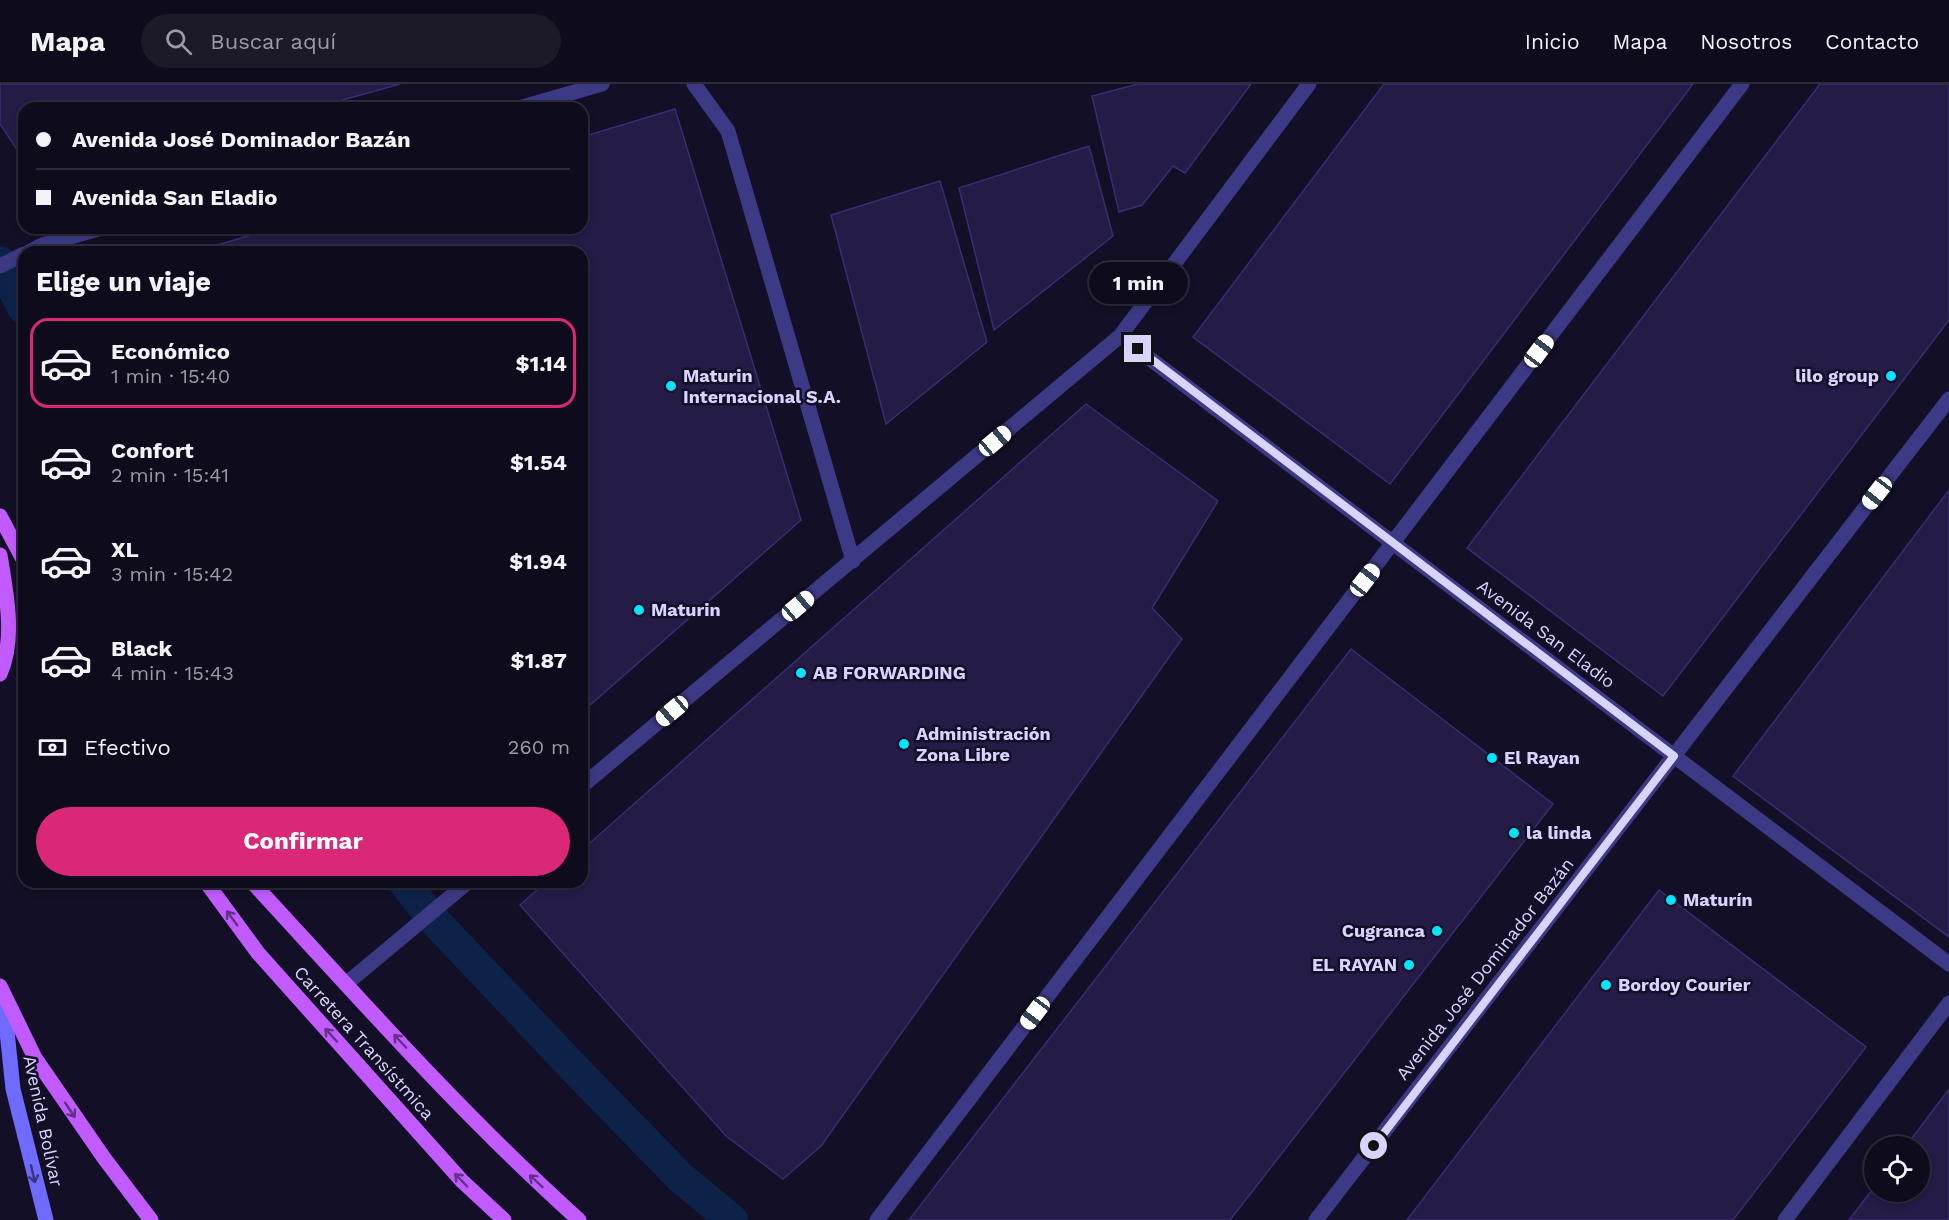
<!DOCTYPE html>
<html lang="es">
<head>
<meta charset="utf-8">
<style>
  body { margin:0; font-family:"Work Sans",sans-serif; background:#1c1929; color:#f1f3f6; height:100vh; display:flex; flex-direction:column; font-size:22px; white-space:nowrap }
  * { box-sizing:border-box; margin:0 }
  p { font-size:20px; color:#9b9ba3 }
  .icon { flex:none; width:33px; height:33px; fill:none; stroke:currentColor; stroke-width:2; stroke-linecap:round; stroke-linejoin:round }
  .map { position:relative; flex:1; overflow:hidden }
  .details { position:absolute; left:18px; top:162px; width:570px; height:642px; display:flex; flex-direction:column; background:#0e0b1c; border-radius:18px; box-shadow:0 3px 9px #0003,0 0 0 2px #2e2b3b }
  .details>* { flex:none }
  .hud { position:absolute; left:18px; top:18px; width:570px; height:132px; border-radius:18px; box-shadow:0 3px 9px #0003,0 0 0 2px #2e2b3b; display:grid; align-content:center; height:132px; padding:0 18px; background:#0e0b1c }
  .controls { position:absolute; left:1864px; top:1052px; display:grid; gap:12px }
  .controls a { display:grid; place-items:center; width:66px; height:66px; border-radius:50%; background:#0e0b1c; box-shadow:0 3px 9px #0003,0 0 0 2px #2e2b3b; font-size:30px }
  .end { position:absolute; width:27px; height:27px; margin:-14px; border:8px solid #d9d4ff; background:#111; box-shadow:0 0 0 3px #111 }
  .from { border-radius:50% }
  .bubble { position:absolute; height:42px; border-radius:21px; background:#0e0b1c; box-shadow:0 3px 9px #0003,0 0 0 2px #2e2b3b; font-size:20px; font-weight:700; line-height:42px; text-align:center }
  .car { position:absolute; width:18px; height:36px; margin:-18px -9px; border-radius:8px; box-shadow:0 0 4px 2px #0007; background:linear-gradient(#fff 24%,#345 0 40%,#fff 0 76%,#345 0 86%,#fff 0) }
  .hud b { display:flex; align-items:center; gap:21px; height:57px; font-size:22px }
  .hud b+b { border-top:2px solid #2e2b3b }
  .hud i { width:15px; height:15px; background:#f1f3f6 }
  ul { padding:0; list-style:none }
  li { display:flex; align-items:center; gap:18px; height:90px; margin:0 12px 9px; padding:0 6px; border:3px solid transparent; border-radius:18px }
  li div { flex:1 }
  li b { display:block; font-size:22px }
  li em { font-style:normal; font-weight:700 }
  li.on { border-color:#db2777 }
  li>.icon { width:54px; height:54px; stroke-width:1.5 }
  h2 { padding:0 18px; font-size:27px; line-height:72px }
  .pay { display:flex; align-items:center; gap:15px; height:66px; padding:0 18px; font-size:22px }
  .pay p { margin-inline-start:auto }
  .primary-button { display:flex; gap:12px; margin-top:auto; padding:12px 18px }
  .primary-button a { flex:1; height:69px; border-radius:36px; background:#db2777; color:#fff; font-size:24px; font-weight:700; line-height:69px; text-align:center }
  header { display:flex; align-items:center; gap:36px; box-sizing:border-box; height:84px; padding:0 30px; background:#0e0b1c; border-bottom:2px solid #2e2b3b }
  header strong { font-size:28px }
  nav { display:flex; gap:33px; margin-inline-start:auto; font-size:21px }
  .search { width:420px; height:54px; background:#1c1929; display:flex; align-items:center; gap:15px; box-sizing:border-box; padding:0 21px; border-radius:33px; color:#9b9ba3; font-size:22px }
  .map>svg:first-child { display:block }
</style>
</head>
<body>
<header>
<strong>Mapa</strong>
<div class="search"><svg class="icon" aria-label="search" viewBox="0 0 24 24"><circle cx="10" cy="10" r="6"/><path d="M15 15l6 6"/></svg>Buscar aquí</div>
<nav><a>Inicio</a><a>Mapa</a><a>Nosotros</a><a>Contacto</a></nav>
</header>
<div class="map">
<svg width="1949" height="1136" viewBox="0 0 1949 1136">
  <rect width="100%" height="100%" fill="#130f26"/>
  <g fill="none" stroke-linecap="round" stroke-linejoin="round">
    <path stroke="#0c2248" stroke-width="32" d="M0,178L24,225
      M404,798L432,834L573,983L680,1093L732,1136"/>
  </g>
  <path fill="#241b47" stroke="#3b2d73" stroke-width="1.5" d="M0,0H400L314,24H24V76L0,40Z
    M1138,0H1251L1185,89L1173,82L1142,121L1119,128L1092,12Z
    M1384,0H1693L1390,400L1193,253Z
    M1820,0H1949V236L1663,612L1467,464Z
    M675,25L801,436L582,628V168H194L275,144H582V53Z
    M1089,62L1113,152L994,246L959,104Z
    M940,97L987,258L886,340L831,131Z
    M1086,320L1218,417L1152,524L1182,555L821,1062L783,1095L726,1052L520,821L546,798H582V766Z
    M1949,406V853L1733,692Z
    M1351,565L1553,720L1230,1136H909Z
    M1659,806L1866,963L1733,1136H1407Z
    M1949,1005V1136H1849L1875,1102V1107H1920V1062H1906Z"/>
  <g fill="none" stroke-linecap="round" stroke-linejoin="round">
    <path stroke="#3d3a85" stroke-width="15" d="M1674,672L1949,880
      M1785,1136L1949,919"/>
    <path stroke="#3d3a85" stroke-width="15" d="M694,0L728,47L853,477
      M519,24L602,0
      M29,168L42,161L102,144
      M0,182L24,170
      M1120,252L1674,672
      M582,702L1120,252L1309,0
      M346,900L468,798
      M877,1136L1742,0
      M1316,1136L1949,315"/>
    <path stroke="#6f6bff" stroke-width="15" d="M3,909L13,1005L46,1136"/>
    <path stroke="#c25bff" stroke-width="15" d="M0,432L24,477
      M0,471C6,509 16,554 0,590
      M206,798L258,869L462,1097L504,1136
      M252,798C358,913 462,1031 579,1136
      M0,902L35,974L104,1074L151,1136"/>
  </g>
  <defs><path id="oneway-shaft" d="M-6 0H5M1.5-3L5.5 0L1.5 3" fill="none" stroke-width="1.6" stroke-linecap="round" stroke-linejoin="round" transform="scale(1.5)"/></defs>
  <g stroke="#623188">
    <use href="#oneway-shaft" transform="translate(232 834) rotate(-126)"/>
    <use href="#oneway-shaft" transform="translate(331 951) rotate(-132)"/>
    <use href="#oneway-shaft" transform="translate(400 957) rotate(-133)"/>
    <use href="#oneway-shaft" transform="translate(70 1026) rotate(56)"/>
    <use href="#oneway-shaft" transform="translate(461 1096) rotate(-134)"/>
    <use href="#oneway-shaft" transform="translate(536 1097) rotate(-137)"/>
  </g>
  <use stroke="#38347d" href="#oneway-shaft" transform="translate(33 1090) rotate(77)"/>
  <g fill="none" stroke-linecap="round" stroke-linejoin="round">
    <path stroke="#d9d4ff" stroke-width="8" d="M1138,265L1674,672L1374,1062"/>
  </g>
  <g fill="#00e5ff" stroke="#130f26" stroke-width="2">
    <circle cx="1891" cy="292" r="6"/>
    <circle cx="671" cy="302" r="6"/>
    <circle cx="639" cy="526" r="6"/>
    <circle cx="801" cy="589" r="6"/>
    <circle cx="904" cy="660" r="6"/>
    <circle cx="1492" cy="674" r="6"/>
    <circle cx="1514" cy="749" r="6"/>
    <circle cx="1671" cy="816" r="6"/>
    <circle cx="1437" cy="847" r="6"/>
    <circle cx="1409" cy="881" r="6"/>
    <circle cx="1606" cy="901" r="6"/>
  </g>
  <g text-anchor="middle" stroke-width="5" stroke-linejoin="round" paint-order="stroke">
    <g font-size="18" font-weight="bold" fill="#d9d4ff" stroke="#130f26" text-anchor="start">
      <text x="683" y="298">Maturin<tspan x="683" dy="21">Internacional S.A.</tspan></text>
      <text x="1879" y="298" text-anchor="end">lilo group</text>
      <text x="651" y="532">Maturin</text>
      <text x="813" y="595">AB FORWARDING</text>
      <text x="916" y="656">Administración<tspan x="916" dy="21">Zona Libre</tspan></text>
      <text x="1504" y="680">El Rayan</text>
      <text x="1526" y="755">la linda</text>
      <text x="1683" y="822">Maturín</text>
      <text x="1425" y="853" text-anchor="end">Cugranca</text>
      <text x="1397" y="887" text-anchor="end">EL RAYAN</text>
      <text x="1618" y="907">Bordoy Courier</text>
    </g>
    <g font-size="18" fill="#d9d4ff" stroke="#130f26">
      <text transform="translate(1546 550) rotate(37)" y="6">Avenida San Eladio</text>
      <text transform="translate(1485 885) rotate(-52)" y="6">Avenida José Dominador Bazán</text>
      <text transform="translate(364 959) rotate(48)" y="6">Carretera Transístmica</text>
      <text transform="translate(43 1037) rotate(78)" y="6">Avenida Bolívar</text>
    </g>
  </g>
</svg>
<div class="controls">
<a><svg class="icon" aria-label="locate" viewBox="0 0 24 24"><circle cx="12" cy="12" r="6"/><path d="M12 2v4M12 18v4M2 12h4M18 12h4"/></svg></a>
</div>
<i class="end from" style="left:1374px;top:1062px"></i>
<i class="end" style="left:1138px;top:265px"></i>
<div class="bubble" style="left:1089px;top:178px;width:99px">1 min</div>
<i class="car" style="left:1539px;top:267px;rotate:37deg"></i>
<i class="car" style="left:995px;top:357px;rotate:50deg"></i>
<i class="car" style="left:1877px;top:409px;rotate:218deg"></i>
<i class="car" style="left:1365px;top:496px;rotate:38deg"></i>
<i class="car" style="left:798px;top:522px;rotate:50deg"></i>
<i class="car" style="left:672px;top:627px;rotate:230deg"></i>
<i class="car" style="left:1035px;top:929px;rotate:217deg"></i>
<div class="hud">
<b><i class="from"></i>Avenida José Dominador Bazán</b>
<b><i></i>Avenida San Eladio</b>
</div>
<section class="details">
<h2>Elige un viaje</h2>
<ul>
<li class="on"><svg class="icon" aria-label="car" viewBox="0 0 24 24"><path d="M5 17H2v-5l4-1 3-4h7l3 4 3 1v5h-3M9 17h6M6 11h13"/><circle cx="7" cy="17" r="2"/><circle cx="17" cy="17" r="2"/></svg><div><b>Económico</b><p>1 min · 15:40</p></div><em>$1.14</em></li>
<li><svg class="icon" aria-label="car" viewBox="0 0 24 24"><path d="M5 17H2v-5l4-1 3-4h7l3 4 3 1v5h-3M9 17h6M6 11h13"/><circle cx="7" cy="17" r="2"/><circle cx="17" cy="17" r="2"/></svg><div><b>Confort</b><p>2 min · 15:41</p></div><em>$1.54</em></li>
<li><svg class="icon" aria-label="car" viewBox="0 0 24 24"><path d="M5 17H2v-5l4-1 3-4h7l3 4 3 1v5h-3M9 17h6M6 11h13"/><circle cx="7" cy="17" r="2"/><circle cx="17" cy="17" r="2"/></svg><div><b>XL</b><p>3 min · 15:42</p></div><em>$1.94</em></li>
<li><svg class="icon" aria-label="car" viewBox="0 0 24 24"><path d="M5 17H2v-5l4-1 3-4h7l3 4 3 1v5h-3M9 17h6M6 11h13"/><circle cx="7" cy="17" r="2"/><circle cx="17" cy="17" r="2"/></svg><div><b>Black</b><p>4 min · 15:43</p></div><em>$1.87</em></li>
</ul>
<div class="pay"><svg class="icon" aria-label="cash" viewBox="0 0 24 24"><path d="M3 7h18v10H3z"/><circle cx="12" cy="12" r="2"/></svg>Efectivo<p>260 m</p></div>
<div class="primary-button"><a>Confirmar</a></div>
</section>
</div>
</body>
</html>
